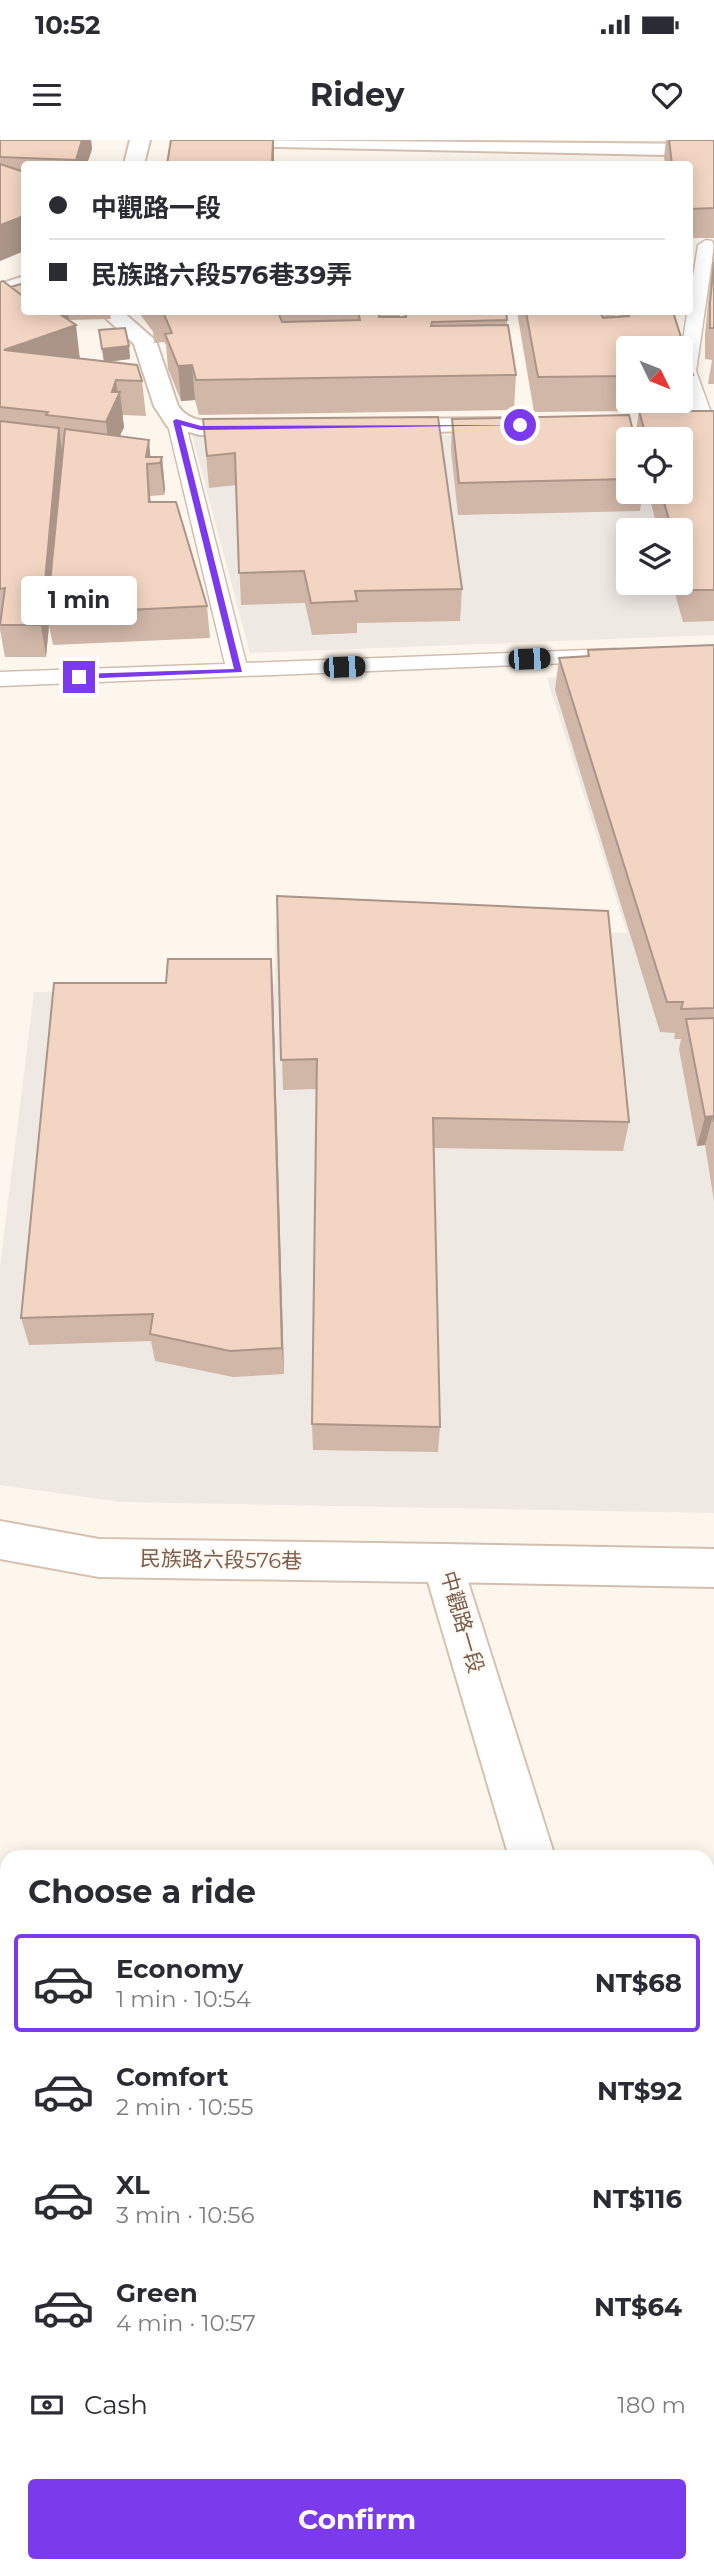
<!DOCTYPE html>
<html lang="en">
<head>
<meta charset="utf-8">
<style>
  body { margin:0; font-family:Montserrat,"Noto Sans TC",sans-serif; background:#f7f7f7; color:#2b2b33; height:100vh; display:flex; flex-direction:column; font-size:26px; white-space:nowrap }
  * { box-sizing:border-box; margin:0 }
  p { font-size:23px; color:#7c7c81 }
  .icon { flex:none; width:38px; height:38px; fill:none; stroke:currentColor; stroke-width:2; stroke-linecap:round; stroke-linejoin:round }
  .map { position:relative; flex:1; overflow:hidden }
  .panel { position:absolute; left:0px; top:1710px; width:714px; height:723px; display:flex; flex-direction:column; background:#fff; border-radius:21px 21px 0 0; box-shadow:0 4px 18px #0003 }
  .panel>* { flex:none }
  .hud { position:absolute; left:21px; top:21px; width:672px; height:154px; border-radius:7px; box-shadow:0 4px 18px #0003; display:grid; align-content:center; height:154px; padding:0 28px; background:#fff }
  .needle { width:46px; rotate:133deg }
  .tools { position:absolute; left:616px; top:196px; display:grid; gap:14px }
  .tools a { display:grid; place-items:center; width:77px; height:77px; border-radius:7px; background:#fff; box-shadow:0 4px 18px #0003; font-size:35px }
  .end { position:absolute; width:32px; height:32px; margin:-16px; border:9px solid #7c3aed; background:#fff; box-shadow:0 0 0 4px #fff }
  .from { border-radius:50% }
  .bubble { position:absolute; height:49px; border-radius:7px; background:#fff; box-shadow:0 4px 18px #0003; font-size:23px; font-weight:700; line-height:49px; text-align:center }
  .car { position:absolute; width:21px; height:42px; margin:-21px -10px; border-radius:9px; box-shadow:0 0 5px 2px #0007; background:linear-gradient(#222 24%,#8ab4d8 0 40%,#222 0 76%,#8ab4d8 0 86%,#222 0) }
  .hud b { display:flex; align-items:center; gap:24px; height:66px; font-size:26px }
  .hud b+b { border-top:2px solid #e1e1e2 }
  .hud i { width:18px; height:18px; background:#2b2b33 }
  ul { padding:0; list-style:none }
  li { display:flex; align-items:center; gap:21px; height:98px; margin:0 14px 10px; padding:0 14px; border:4px solid transparent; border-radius:7px }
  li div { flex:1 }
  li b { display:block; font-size:26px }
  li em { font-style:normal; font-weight:700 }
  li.current { border-color:#7c3aed }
  li>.icon { width:63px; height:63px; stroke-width:1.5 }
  h2 { padding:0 28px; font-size:32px; line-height:84px }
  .pay { display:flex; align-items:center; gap:18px; height:77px; padding:0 28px; font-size:26px }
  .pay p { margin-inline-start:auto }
  .action { display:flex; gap:14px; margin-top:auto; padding:14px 28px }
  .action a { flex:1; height:80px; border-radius:7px; background:#7c3aed; color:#fff; font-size:28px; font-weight:700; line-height:80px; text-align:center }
  .status { display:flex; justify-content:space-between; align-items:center; height:49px; padding:0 35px; background:#fff; direction:ltr }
  .status svg { height:19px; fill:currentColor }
  header { display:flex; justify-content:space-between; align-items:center; height:91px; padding:0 28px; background:#fff; font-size:32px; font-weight:700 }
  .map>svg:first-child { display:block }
</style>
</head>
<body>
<div class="status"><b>10:52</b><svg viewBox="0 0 49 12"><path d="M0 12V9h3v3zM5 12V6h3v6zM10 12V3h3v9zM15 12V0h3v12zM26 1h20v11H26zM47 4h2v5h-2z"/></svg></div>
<header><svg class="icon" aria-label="menu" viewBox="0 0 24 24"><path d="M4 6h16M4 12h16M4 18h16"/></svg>Ridey<svg class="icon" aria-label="heart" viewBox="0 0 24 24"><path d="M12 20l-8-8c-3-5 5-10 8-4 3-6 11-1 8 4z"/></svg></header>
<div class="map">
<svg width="714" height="2431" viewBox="0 0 714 2431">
  <rect width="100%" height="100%" fill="#fdf6ec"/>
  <path fill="#efe9e4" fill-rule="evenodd" d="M192,295L714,296V495L250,513ZM628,299H681V352H628ZM628,390H681V443H628Z
    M714,532V1373L121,1362L0,1345V1127L34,852L275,844V784L627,793L547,538Z"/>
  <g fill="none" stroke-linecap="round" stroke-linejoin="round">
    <g stroke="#d1beb0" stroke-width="3">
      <path id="lane" d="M706,100L712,101L714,107L696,231L714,281L712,286L705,288L696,282L681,239V213L698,105Z
        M176,275L185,281L246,523L616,509L627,515L616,521L0,546V532L225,524L167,281Z"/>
    </g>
    <g stroke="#d1beb0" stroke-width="4">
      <path id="street" d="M99,172H123L156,201L178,266C193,289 233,281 258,281L267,283L270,288L267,293L200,295L167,286L154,266L134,204Z
        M503,278L512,280L515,285L512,290L388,293L379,291L376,286L379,281L388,279Z
        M443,1404L714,1409V1447L443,1442L428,1436L422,1423L428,1410Z"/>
    </g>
    <g stroke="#d6c0b0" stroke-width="4">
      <path id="secondary" d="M130,0H150L144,24H124Z
        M223,0L714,4V16L233,6Z
        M24,136V150L0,159V144Z
        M0,1381L99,1399L443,1404L458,1410L555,1717H509L428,1442L99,1437L0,1419Z
        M707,2261L714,2264V2340L707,2337Z"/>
    </g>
    <use href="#lane" fill="#fff" fill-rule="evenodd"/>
    <use href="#street" fill="#fff" fill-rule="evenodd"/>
    <use href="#secondary" fill="#fff" fill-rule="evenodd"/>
  </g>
  <path fill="#d1b7a8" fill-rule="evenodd" d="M0,0H91L92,9L87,24H24V111L0,121Z
    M666,0H714V98H690V24H665L664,17Z
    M714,101V244H708L712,220L705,219V194Z
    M0,142L24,172H110L111,179L69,180L80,218L104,221L99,190L129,206L130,219L109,222L142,241L146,276L122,275L124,287L120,296L150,317H162L165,349L164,355L150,356L151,362L207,466L210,498L53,505L49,485L46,517H5L0,490Z
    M135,172H400V177H403L404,172H506L507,185L516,235L514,270L199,275L195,260L181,261L168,229L166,205L164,202L154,203L153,192L140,174Z
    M517,172H616L615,177H618L619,172H674L693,235L687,270L653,271H714V481L683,482L672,443H681V390H658L648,352H681V299H628V352H643L640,371L458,375L451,310L452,279L635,298L639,271L534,272ZM628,208H681V261H628Z
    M203,279L462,449L460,481L357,483V493L312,495L305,463L241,465L236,345L209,348Z
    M714,505V1061L705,1005L697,1006L679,909L681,899H674L675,893L660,892L555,550L559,518L587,516L588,510Z
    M277,756L629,982L623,1011L433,1008L440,1287L438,1312L313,1310L312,1284L317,949L283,950Z
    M273,849L284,1234L233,1237L155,1221L151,1201L29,1205L21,1178Z"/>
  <path fill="#aa9588" d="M82,0H91L92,9L87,24H76V20Z
    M273,0H274V24H272Z
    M24,74V111L0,121V85Z
    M62,172H68L70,187L76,185L80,220L4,210L58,173Z
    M129,206L130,219L104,222L102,209Z
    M192,225L195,260L181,261L178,226Z
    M116,240L118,256L120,252L124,287L110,317L106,282L112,252Z
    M59,288L63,320L47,474L49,485L46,517L41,485Z
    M149,300L151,324L146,317Z
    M162,317L165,349L164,355L160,323Z
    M147,324L150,356L152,394L149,362Z
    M271,819L273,849L284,1234L282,1208Z
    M713,976L705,1005L697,1006L705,977Z"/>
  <path fill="#f3d5c3" stroke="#aa9588" stroke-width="2" d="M0,0H82L76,20L0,17Z
    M171,0H273L272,24H167Z
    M669,0H714V68L690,69V24H672Z
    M0,24L24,32V74L19,78L0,85Z
    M714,122V188H710V163Z
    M3,141L24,157V172H62L58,173L76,185L4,210L137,225L142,241L116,240L112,252H120L106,282L46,275L48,272L0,267V142Z
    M24,143V157L11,147Z
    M163,172H278L282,182L360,180L358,172H379V177H406V172H506L507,180L432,182L431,186L508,185L516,235L196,240L192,225L178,226L165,194L172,193Z
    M526,172H600L603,178L629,176L627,172H673L693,235L681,236V208H628V236L538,237Z
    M125,188L129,206L102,209L99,190Z
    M639,271H714V450H689L681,422V390H672L661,352H681V299H647Z
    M629,275L635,299H628V339L459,343L452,279Z
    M438,277L462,449L355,451L357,461L311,463L304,431L239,433L235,313L207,316L203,279Z
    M0,281L59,288L41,485H0L5,448L0,449Z
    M65,289L149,300L146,317H162L160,323L147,324L149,362H176L207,466L47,474Z
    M714,505V868L681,869L683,862H667L559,518L589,516L588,510Z
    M277,756L608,771L629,982L433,978L440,1287L312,1284L317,919L281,920Z
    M168,819H271L282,1208L230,1211L150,1194L153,1174L21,1178L54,843H166Z
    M714,878V982L713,976L705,977L686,879Z"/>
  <path fill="#7c3aed" d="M176,279L201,286L523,285L200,290L181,285L242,532L77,539L79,534L234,529L173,281Z"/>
  <g text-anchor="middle" stroke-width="5" stroke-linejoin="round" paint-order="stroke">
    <g font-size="21" fill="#7a5c4d" stroke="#fffaf3">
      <text transform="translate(221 1420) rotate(1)" y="7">民族路六段576巷</text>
      <text transform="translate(462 1482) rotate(74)" y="7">中觀路一段</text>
    </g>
  </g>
</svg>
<div class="tools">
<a><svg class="needle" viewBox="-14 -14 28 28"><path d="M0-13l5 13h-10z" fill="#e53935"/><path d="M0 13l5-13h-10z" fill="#7c7c81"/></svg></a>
<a><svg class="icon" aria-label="locate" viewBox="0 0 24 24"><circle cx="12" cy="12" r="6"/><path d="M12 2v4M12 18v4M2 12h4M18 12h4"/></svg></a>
<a><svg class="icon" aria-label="layers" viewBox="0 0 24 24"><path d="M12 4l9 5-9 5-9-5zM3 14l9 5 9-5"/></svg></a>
</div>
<i class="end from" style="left:520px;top:285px"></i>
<i class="end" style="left:79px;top:537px"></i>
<div class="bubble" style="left:21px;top:436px;width:116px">1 min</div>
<i class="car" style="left:529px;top:519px;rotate:88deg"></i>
<i class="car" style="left:344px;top:527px;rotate:88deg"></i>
<div class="hud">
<b><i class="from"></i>中觀路一段</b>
<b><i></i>民族路六段576巷39弄</b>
</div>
<section class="panel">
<h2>Choose a ride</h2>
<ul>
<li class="current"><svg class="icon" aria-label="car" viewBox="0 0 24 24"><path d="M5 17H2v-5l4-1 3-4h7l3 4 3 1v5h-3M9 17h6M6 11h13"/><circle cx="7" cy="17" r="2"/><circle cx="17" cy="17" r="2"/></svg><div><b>Economy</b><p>1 min · 10:54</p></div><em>NT$68</em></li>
<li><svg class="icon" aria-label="car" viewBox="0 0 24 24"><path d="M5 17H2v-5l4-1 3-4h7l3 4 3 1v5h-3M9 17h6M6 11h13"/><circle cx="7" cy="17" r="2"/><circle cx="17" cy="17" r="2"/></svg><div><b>Comfort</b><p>2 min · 10:55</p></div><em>NT$92</em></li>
<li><svg class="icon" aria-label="car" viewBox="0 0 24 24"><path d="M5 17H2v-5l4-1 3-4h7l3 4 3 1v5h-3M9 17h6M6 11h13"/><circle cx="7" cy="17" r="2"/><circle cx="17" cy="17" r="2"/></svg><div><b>XL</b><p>3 min · 10:56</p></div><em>NT$116</em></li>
<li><svg class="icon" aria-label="car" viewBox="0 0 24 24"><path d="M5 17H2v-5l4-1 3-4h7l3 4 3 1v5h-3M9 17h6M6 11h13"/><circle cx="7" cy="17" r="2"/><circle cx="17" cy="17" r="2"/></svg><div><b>Green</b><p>4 min · 10:57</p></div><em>NT$64</em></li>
</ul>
<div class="pay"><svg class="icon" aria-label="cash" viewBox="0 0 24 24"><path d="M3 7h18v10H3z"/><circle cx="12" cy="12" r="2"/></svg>Cash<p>180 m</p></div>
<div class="action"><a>Confirm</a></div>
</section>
</div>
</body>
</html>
